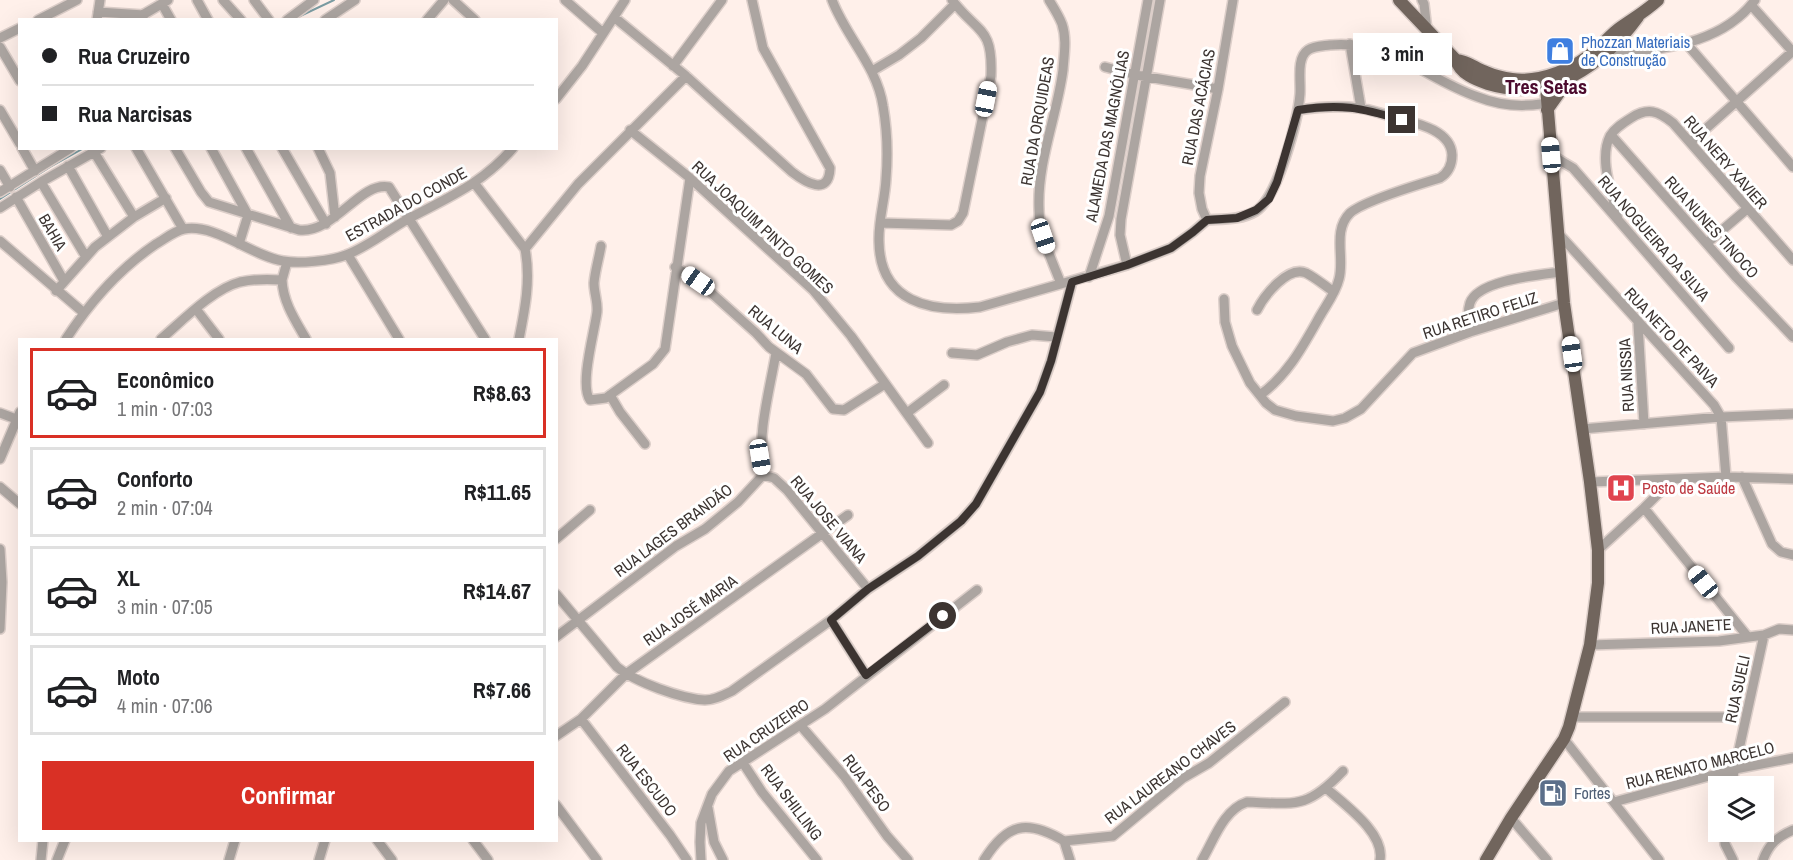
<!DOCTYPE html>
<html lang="pt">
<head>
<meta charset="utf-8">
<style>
  body { margin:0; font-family:"Archivo Narrow",sans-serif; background:#f6f6f6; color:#202124; height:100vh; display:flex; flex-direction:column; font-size:22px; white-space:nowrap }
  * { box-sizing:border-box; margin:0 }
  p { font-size:20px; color:#757577 }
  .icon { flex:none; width:33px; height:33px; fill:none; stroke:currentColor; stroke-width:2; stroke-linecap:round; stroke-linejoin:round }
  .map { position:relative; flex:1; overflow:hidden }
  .panel { position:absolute; left:18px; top:338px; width:540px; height:504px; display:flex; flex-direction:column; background:#fff; border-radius:0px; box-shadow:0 6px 24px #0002 }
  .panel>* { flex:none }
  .guide { position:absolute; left:18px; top:18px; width:540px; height:132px; border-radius:0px; box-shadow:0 6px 24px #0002; display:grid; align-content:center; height:132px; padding:0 24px; background:#fff }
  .buttons { position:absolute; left:1708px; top:776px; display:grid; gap:12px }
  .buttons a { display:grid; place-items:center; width:66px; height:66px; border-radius:0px; background:#fff; box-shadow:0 6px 24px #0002; font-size:30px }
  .end { position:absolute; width:27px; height:27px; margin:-14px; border:8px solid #3c3431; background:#fff; box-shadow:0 0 0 3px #fff }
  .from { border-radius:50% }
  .bubble { position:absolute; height:42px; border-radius:0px; background:#fff; box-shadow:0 6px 24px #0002; font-size:20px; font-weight:700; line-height:42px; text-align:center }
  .car { position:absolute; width:18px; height:36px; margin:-18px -9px; border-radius:8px; box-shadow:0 0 4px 2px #0007; background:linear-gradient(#fff 24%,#345 0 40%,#fff 0 76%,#345 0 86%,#fff 0) }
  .guide b { display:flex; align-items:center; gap:21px; height:57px; font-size:22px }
  .guide b+b { border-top:2px solid #e0e0e0 }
  .guide i { width:15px; height:15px; background:#202124 }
  ul { padding:10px 0 0; list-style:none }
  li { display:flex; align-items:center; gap:18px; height:90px; margin:0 12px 9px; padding:0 12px; border:3px solid #e0e0e0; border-radius:0px }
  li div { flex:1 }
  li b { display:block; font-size:22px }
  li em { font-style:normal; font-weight:700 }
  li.on { border-color:#d93025 }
  li>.icon { width:54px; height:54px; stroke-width:1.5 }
  .action { display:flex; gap:12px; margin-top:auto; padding:12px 24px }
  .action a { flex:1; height:69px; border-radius:0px; background:#d93025; color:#fff; font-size:24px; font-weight:700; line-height:69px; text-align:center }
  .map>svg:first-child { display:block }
</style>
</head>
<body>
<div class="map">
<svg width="1793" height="860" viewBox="0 0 1793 860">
  <rect width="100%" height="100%" fill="#fff0ea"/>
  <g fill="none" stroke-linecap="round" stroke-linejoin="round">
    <path stroke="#7b9ca2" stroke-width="2" d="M296,18L334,0
      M0,199L50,167L84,148"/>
    <g stroke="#dccec9" stroke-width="12">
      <path id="minor" d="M197,0L208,20
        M223,0L241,20
        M254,0L269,20
        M453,0L475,20
        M565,0L603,33
        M832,0C846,37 877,66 883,106C887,129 888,155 886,179C885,200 878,221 879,242C880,302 930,313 980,307L1127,265L1171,248L1193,232L1207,220
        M1049,0C1054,8 1059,16 1062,24C1067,39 1064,55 1063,70C1057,116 1037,162 1039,209C1039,235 1052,260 1061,284
        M1422,0L1424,4L1427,30
        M162,4L171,20
        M1751,5L1793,52
        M98,12L144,15
        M139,17L168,0
        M614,17L686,76L792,172C805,182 829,197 830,168L763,48L752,0
        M38,20L77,0
        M97,20L100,0
        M287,20L314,0
        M325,20L355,0
        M427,20L444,0
        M0,38L20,28
        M1686,43L1793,167
        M1350,44L1361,108
        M0,47L20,81
        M1602,57C1656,48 1719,48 1755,0
        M673,66L722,0
        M1105,67L1136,75L1218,89
        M872,71L899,55L921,38L955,4
        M556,99L582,66L625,0
        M0,110L20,144
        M630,130L690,178L813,290L851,336L928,443
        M1611,135L1736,277L1793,337
        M1691,142L1793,51
        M22,148L35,171
        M136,148L183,229
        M175,148L201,192L209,202L299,230C334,234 360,181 389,187L485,339
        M211,148L248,215L239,244
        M246,148L291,228
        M282,148L326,224
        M318,148L330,173L335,217
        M94,152L134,217
        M1551,155L1573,168L1729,348
        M68,166L108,237
        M0,170L10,187
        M41,182L86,257
        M475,184L525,249
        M0,192L71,148
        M16,197L64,281
        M0,208L41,182L101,148
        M1207,220C1224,219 1241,220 1256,211C1278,197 1298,120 1300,94C1301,81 1296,58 1308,50C1314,46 1323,46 1330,45C1394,40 1423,78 1478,97C1498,105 1520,107 1541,104
        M1207,220L1202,209L1199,193L1200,176L1218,89L1233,0
        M1618,220C1613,195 1598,160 1610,136C1615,128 1623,123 1631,118C1648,107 1658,111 1673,123L1793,260
        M880,223L951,225L958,221L963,213L991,76C993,26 978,34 952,0
        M1558,233L1714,405L1721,417L1726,477
        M0,241L84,313
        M1707,243L1747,209
        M601,246C599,258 595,271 594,283C594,293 598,302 597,312C595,330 579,385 590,400L606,398L610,395L653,364L665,349L690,178
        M348,255L399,339
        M1127,265L1120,235L1121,219L1160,0
        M675,267L698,281L756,333L769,347L806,374L833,409L844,410L885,384
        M1089,277L1109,216L1148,0
        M282,280C283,302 295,320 306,339
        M56,291L95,247L134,217L166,198
        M1224,299L1225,322L1232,346L1250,383L1266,403L1275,410L1296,416L1333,421L1345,418L1361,409L1413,353L1470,332L1564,303
        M196,309L219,339
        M1257,310C1264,296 1288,265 1306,273C1316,278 1325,286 1334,292
        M1638,324L1644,424
        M1470,332C1468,322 1467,312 1470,303C1478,280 1539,275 1561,272
        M66,339C90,302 119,269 156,244C165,239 174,231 184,229C215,223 252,256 283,261C298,264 331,261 346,255C368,247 388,230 408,219C449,197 482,184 513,148
        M161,339C182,321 213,289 240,282C254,279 269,279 282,280L287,262
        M519,339C525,309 531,279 525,249L578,184L686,76
        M952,353L977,355L1007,342L1032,335L1056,337
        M610,395L620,412L645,444
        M1260,395C1288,375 1303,346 1320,316C1327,304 1336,292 1339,279C1345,258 1332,231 1350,213C1364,201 1420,184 1440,178C1448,173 1452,166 1452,155C1451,128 1410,122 1390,116C1379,113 1369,109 1358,108C1338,105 1318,107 1298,110
        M0,413L16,419
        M907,413L944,385
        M1582,429L1721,417L1793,414
        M0,459L20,412
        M763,475L774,478L787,490L868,589
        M1742,477L1772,544L1781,552L1793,555
        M1590,482L1726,477L1793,479
        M0,487L20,504
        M1644,508L1748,637
        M556,539L590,510
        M0,549L2,582L0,629
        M1598,550L1644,508L1672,480
        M556,594L617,667C635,682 682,699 705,700C715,700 724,695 732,691L831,620L868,589L918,556L961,521L976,504L1040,392L1051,361L1072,282
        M831,620L866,675
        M556,637L676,546L705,529L738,502L763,475C757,434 769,393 776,353
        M1590,645L1719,641L1764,635L1779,629L1793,630
        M1573,717H1723
        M581,719L670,835L687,860
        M801,726L844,776L887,836L908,860
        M556,736L581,719L626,674L848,515
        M1564,739L1659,860
        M743,763L762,792L817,860
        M1731,786L1764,635
        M1326,788C1345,805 1385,833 1380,860
        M1614,802L1735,769L1793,758
        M556,805L597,860
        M708,808L714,842L723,860
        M1511,818L1547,860
        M1724,831L1725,844L1733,860
        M377,840L392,860
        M473,840L488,860
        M1064,841L1113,836L1183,778L1209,763L1285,702
        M41,860L43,840
        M57,860L65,840
        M229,860L235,840
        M319,860L325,840
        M701,860L700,842L701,823L712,794L729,771L825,709L977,590
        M984,860C1007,823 1027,819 1064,841L1070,860
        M1202,860C1214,840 1223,810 1247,802C1296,804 1307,809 1343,771
        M1763,860C1769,844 1777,837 1793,830"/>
    </g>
    <g stroke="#dccec9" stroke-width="15">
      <path id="major" d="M1399,0L1456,60C1460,74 1476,80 1488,84C1551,103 1603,65 1638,17
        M1456,60C1468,61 1475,68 1486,72C1493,75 1504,78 1512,79C1541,83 1576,68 1597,49C1605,42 1612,33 1621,27C1634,18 1646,11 1658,0
        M1547,110L1569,79
        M1486,860L1511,818L1564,739L1569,727L1590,645L1598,583V550L1590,482L1564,303L1546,87"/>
    </g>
    <use href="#minor" stroke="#aca5a1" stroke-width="9"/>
    <use href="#major" stroke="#71655d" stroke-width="12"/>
  </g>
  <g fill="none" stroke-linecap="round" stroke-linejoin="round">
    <path stroke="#3c3431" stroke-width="8" d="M943,616L866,675L831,620L868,589L918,556L961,521L976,504L1040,392L1051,361L1072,282L1127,265L1171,248L1193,232L1207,220L1237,218L1256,210L1269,199L1277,182L1298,110C1341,103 1361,108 1402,120"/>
  </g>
  <defs>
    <g id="shop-square" transform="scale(1.5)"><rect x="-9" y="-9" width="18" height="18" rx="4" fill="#3f7fe0" stroke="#fff"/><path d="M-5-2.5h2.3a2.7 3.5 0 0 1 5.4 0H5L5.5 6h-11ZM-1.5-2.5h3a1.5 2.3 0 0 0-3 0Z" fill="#fff"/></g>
    <g id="hospital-square" transform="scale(1.5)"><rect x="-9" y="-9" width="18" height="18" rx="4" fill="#e0444e" stroke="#fff"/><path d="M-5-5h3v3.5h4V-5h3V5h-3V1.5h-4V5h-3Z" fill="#fff"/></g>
    <g id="fuel-square" transform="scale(1.5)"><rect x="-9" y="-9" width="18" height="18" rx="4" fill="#5c6f8a" stroke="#fff"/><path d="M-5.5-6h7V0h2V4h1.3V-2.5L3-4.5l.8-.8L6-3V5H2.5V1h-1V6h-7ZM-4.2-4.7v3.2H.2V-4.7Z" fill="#fff"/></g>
  </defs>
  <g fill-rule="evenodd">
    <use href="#shop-square" x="1560" y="51"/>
    <use href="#hospital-square" x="1621" y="488"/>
    <use href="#fuel-square" x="1553" y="793"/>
  </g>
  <g text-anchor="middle" stroke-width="6" stroke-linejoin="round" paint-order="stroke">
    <g font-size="16" fill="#366cbe" stroke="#fff" text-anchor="start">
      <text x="1581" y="48">Phozzan Materiais<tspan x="1581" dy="18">de Construção</tspan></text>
    </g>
    <g font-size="16" fill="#3c3431" stroke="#fff">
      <text transform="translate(1198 107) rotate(-79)" y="6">RUA DAS ACÁCIAS</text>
      <text transform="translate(1037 121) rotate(-80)" y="6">RUA DA ORQUIDEAS</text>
      <text transform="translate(1107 136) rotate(-79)" y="6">ALAMEDA DAS MAGNÓLIAS</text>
      <text transform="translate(1726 162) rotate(49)" y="6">RUA NERY XAVIER</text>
      <text transform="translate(406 204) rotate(-29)" y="6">ESTRADA DO CONDE</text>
      <text transform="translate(763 227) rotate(43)" y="6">RUA JOAQUIM PINTO GOMES</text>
      <text transform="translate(1712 227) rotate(48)" y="6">RUA NUNES TINOCO</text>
      <text transform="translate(53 232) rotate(60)" y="6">BAHIA</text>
      <text transform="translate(1654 238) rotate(49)" y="6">RUA NOGUEIRA DA SILVA</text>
      <text transform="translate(1480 315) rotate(-18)" y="6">RUA RETIRO FELIZ</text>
      <text transform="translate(776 329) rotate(40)" y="6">RUA LUNA</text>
      <text transform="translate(1672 337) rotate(47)" y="6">RUA NETO DE PAIVA</text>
      <text transform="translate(1626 375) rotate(-93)" y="6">RUA NISSIA</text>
      <text transform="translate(829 519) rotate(50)" y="6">RUA JOSE VIANA</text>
      <text transform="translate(673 530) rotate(-37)" y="6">RUA LAGES BRANDÃO</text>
      <text transform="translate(690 610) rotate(-35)" y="6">RUA JOSÉ MARIA</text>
      <text transform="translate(1691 626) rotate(-3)" y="6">RUA JANETE</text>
      <text transform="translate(1737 689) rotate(-78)" y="6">RUA SUELI</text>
      <text transform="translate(766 730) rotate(-34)" y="6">RUA CRUZEIRO</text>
      <text transform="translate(1700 765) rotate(-14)" y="6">RUA RENATO MARCELO</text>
      <text transform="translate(1170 772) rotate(-37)" y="6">RUA LAUREANO CHAVES</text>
      <text transform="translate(647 780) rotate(52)" y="6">RUA ESCUDO</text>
      <text transform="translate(867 783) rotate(53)" y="6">RUA PESO</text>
      <text transform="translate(792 802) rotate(53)" y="6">RUA SHILLING</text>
    </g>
    <g font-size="16" fill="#be3a42" stroke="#fff" text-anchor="start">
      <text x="1642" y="494">Posto de Saúde</text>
    </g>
    <g font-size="16" fill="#4e5e75" stroke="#fff" text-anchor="start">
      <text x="1574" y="799">Fortes</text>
    </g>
    <g font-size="20" font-weight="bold" fill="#4b0b2e" stroke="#fff">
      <text x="1546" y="94">Tres Setas</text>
    </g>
  </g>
</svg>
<div class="buttons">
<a><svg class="icon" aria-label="layers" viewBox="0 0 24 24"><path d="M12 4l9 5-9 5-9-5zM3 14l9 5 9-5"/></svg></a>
</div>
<i class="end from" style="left:943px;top:616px"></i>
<i class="end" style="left:1402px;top:120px"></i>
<div class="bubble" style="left:1353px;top:33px;width:99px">3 min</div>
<i class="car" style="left:986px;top:99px;rotate:11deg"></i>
<i class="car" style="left:1551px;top:155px;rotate:355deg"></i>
<i class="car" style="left:1043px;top:236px;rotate:161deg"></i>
<i class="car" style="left:698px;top:281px;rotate:305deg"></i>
<i class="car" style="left:1572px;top:354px;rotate:352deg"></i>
<i class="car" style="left:760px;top:457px;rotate:171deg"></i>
<i class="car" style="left:1703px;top:582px;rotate:321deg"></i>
<div class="guide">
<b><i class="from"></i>Rua Cruzeiro</b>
<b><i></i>Rua Narcisas</b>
</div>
<section class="panel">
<ul>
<li class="on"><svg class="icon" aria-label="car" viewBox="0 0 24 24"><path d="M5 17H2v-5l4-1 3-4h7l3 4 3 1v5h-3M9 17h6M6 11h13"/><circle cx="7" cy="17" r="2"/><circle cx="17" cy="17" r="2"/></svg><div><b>Econômico</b><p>1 min · 07:03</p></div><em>R$8.63</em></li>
<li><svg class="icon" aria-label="car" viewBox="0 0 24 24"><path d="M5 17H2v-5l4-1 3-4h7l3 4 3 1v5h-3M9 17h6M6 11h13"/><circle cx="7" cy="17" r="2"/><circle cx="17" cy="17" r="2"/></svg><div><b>Conforto</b><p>2 min · 07:04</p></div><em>R$11.65</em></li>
<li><svg class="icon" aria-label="car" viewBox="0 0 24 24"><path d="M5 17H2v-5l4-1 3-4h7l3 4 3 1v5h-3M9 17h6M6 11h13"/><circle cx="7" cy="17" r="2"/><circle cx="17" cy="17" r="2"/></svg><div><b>XL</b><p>3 min · 07:05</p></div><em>R$14.67</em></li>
<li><svg class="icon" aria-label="car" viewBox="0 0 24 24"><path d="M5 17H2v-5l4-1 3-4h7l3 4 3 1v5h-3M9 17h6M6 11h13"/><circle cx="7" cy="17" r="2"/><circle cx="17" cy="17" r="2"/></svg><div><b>Moto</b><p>4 min · 07:06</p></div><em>R$7.66</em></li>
</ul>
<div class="action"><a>Confirmar</a></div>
</section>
</div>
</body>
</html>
